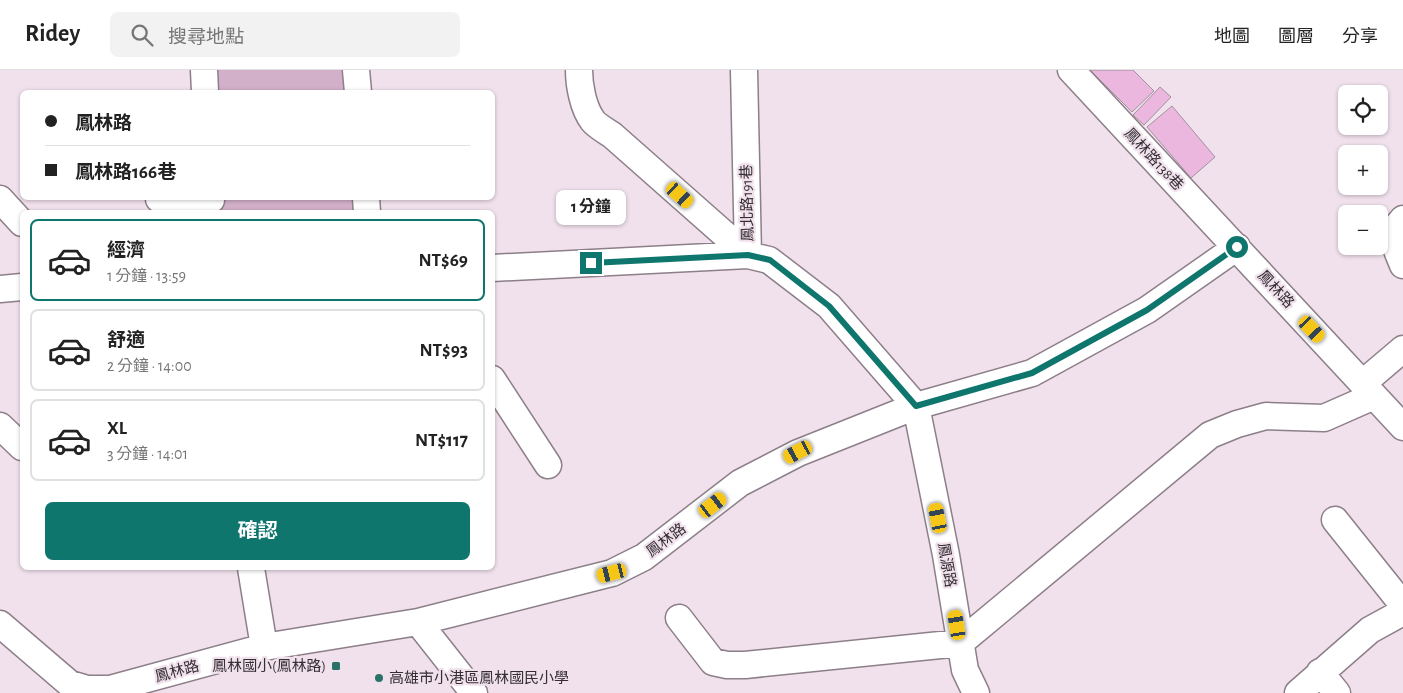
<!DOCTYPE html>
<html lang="zh-TW">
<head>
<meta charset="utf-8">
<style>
  body { margin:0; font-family:"Alegreya Sans","Noto Sans TC",sans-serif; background:#f2f2f2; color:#222; height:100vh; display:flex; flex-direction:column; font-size:19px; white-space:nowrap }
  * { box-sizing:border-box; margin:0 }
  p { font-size:16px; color:#767676 }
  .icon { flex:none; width:28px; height:28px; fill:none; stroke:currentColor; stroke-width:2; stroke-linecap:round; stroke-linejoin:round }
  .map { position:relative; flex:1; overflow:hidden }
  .panel { position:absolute; left:20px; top:140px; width:475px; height:360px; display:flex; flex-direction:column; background:#fff; border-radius:8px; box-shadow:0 1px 4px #0004 }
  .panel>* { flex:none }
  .hud { position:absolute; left:20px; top:20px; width:475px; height:110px; border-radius:8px; box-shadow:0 1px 4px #0004; display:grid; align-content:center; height:110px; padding:0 25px; background:#fff }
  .controls { position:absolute; left:1338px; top:15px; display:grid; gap:10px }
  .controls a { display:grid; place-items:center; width:50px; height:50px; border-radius:8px; background:#fff; box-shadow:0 1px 4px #0004; font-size:25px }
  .end { position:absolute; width:22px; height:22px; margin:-11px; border:6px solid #0f766e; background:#fff; box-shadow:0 0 0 2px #fff }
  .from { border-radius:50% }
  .bubble { position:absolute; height:35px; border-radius:8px; background:#fff; box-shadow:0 1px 4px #0004; font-size:16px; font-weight:700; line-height:35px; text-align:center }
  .car { position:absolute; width:15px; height:30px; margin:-15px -8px; border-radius:6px; box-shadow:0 0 4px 1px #0007; background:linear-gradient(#f5c518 24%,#345 0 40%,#f5c518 0 76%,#345 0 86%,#f5c518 0) }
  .hud b { display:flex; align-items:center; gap:18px; height:48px; font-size:19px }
  .hud b+b { border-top:1px solid #e0e0e0 }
  .hud i { width:12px; height:12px; background:#222 }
  ul { padding:9px 0 0; list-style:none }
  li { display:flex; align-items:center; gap:15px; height:82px; margin:0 10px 8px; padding:0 15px; border:2px solid #e0e0e0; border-radius:8px }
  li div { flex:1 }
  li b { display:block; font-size:19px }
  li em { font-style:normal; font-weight:700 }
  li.on { border-color:#0f766e }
  li>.icon { width:45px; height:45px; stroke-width:1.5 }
  .primary-button { display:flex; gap:10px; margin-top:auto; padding:10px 25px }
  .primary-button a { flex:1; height:58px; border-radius:8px; background:#0f766e; color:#fff; font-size:20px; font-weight:700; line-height:58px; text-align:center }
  header { display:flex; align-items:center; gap:30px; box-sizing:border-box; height:70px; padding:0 25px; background:#fff; border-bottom:1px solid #e0e0e0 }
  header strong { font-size:24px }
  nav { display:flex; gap:28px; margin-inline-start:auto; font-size:18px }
  .search { width:350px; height:45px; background:#f2f2f2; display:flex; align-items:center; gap:12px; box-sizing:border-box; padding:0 18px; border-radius:8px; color:#767676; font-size:19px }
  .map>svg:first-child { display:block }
</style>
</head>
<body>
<header>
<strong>Ridey</strong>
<div class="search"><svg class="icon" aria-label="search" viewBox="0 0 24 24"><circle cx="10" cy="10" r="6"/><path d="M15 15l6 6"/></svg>搜尋地點</div>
<nav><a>地圖</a><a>圖層</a><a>分享</a></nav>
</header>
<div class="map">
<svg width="1403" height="623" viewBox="0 0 1403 623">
  <rect width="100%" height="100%" fill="#f0e1ec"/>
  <path fill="#d3b0ca" d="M217,0H342L345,4L346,22H213L212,11Z
    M219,128H354L355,142H220Z"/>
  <path fill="#ecb7df" stroke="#a0929d" d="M1090,0H1133L1154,21L1132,42Z
    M1160,17L1171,27L1144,55L1133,45Z
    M1172,36L1215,87L1191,108L1147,57Z"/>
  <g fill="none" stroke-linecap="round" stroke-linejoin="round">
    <g stroke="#8d7f89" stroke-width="29">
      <path id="minor" d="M204,0L205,22
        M356,0L358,22
        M579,0C579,15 583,38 593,51C597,56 606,61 612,65L748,185
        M744,0L748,185
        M1071,0L1403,357
        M366,128L367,142
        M0,129L22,153
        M159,129L211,130
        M1403,149C1387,165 1396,177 1403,195
        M492,198L748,185L769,190L829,236L916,336L946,485L965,600L976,623
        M0,219L22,217
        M492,309L548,395
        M1363,313L1403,279
        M0,356L22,377
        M1335,450L1403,535
        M251,498L264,577
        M679,548L713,592L727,595H745L960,573L1210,365L1237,354L1266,346L1324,348L1374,326
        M418,552L474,623
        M0,554L70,614L87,619H110L264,577L418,552L612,503L644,487L740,413L798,383L916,336L1032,303L1147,240L1237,177
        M1320,602L1337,623
        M1298,623L1370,560L1403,542"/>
    </g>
    <use href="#minor" stroke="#fff" stroke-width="26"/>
  </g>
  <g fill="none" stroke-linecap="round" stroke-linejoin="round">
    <path stroke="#0f766e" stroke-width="6" d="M591,193L748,185L770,190L829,236L916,336L1032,303L1147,240L1237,177"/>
  </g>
  <g fill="#2a7169" stroke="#f0e1ec" stroke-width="2">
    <rect x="331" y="591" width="10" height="10" rx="2.5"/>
    <circle cx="379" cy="608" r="5"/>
  </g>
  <g text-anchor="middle" stroke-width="4.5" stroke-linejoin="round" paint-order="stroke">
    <g font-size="15" fill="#352f33" stroke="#f0e1ec">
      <text transform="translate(1154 89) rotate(47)" y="5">鳳林路138巷</text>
      <text transform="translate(747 133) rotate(-91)" y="5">鳳北路191巷</text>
      <text transform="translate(1276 219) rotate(47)" y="5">鳳林路</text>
      <text transform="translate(666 470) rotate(-37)" y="5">鳳林路</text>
      <text transform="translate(947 495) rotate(80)" y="5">鳳源路</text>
      <text transform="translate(177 601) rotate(-15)" y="5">鳳林路</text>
    </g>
    <g font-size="15" fill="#352f33" stroke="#f0e1ec" text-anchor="end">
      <text x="326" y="601">鳳林國小(鳳林路)</text>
      <text x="389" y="613" text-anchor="start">高雄市小港區鳳林國民小學</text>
    </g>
  </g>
</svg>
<div class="controls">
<a><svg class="icon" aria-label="locate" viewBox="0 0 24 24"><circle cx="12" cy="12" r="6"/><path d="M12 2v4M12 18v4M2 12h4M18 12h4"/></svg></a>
<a>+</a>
<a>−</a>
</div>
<i class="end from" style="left:1237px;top:177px"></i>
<i class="end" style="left:591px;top:193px"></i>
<div class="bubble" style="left:556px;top:120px;width:70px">1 分鐘</div>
<i class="car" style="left:680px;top:125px;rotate:132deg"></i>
<i class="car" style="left:1312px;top:259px;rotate:137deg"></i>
<i class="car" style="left:798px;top:382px;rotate:242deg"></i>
<i class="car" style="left:713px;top:435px;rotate:52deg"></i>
<i class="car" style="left:938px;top:448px;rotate:349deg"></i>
<i class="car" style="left:612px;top:503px;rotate:256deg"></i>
<i class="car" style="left:957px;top:555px;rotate:351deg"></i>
<div class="hud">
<b><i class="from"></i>鳳林路</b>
<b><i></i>鳳林路166巷</b>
</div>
<section class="panel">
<ul>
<li class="on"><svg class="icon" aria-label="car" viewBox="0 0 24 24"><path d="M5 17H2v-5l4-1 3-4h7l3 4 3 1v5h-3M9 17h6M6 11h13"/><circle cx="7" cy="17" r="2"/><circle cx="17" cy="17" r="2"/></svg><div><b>經濟</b><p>1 分鐘 · 13:59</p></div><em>NT$69</em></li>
<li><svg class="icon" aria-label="car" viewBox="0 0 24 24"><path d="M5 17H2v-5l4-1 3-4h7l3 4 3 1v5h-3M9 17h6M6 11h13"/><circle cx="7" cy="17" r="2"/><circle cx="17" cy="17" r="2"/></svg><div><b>舒適</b><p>2 分鐘 · 14:00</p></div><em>NT$93</em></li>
<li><svg class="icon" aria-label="car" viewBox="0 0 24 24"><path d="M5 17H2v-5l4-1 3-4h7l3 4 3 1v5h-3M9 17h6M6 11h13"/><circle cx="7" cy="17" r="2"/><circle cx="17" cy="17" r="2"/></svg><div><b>XL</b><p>3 分鐘 · 14:01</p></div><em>NT$117</em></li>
</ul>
<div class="primary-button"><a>確認</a></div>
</section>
</div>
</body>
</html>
